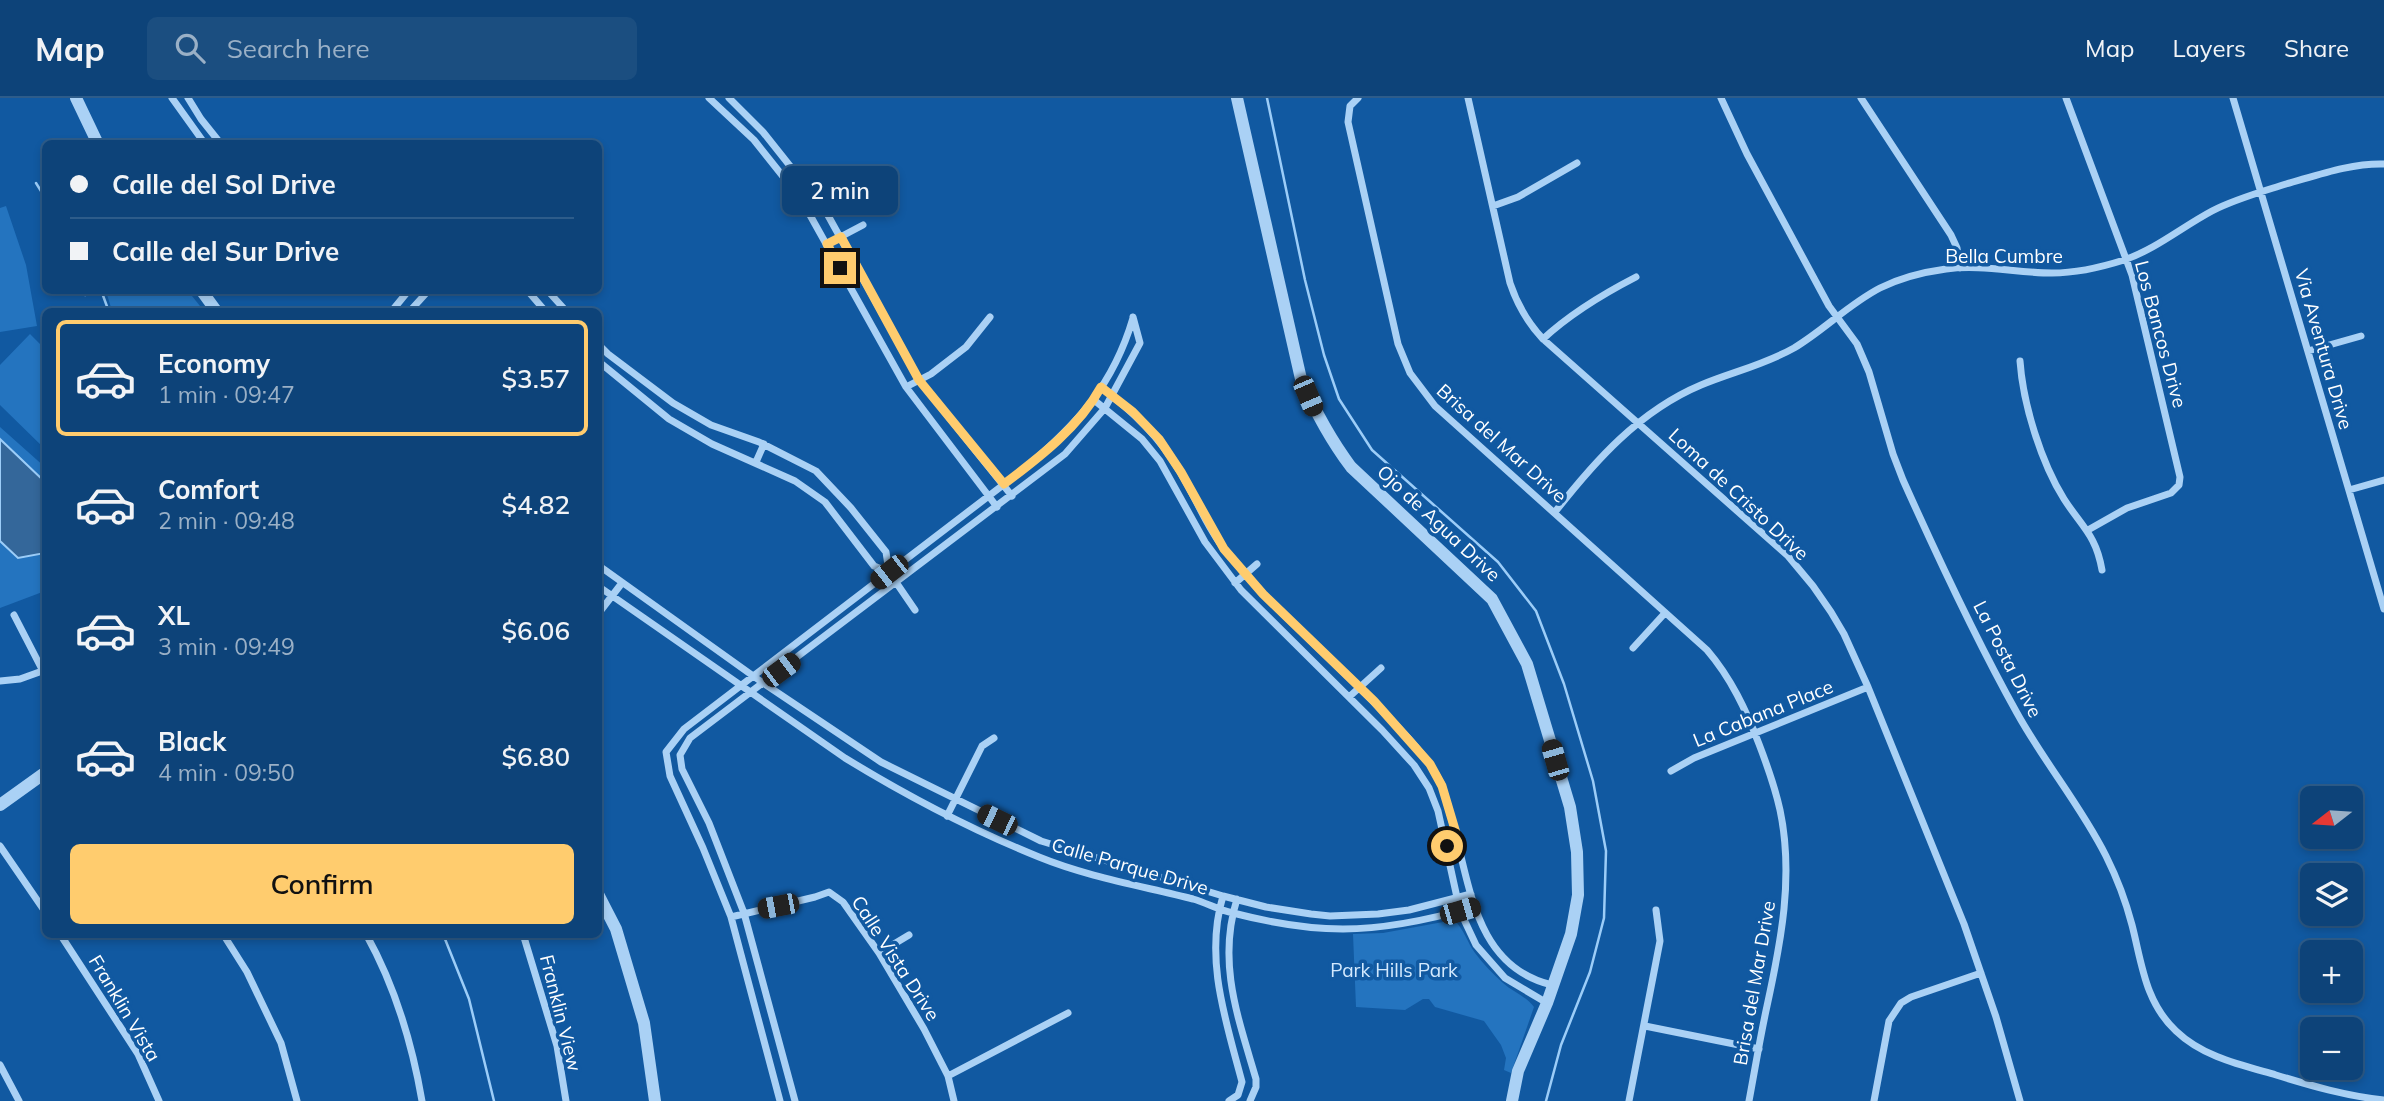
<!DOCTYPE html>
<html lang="en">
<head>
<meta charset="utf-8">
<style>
  body { margin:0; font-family:Mulish,sans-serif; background:#1b4e80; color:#f1f3f6; height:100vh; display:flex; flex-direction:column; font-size:26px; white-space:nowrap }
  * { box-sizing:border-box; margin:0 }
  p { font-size:23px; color:#9ab0c6 }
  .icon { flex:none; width:38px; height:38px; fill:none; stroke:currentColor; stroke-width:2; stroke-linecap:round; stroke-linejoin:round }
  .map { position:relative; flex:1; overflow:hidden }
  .panel { position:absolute; left:42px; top:210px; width:560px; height:630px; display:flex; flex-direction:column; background:#0d4379; border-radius:10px; box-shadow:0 4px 10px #0003,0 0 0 2px #2d5c8a }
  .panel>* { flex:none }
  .banner { position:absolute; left:42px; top:42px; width:560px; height:154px; border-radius:10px; box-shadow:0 4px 10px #0003,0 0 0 2px #2d5c8a; display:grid; align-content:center; height:154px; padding:0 28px; background:#0d4379 }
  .needle { width:46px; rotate:253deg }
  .buttons { position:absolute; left:2300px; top:688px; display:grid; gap:14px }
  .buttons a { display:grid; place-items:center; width:63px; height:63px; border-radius:10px; background:#0d4379; box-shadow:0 4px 10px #0003,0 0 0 2px #2d5c8a; font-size:35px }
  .end { position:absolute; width:32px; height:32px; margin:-16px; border:9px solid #ffcc6e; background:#111; box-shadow:0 0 0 4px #111 }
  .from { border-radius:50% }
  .bubble { position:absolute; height:49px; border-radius:10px; background:#0d4379; box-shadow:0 4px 10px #0003,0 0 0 2px #2d5c8a; font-size:23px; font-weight:600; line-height:49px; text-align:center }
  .car { position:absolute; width:21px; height:42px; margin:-21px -10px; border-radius:9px; box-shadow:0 0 5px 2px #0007; background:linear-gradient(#222 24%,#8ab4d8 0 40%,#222 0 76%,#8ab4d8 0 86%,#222 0) }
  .banner b { display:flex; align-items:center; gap:24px; height:66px; font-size:26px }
  .banner b+b { border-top:2px solid #2d5c8a }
  .banner i { width:18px; height:18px; background:#f1f3f6 }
  ul { padding:12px 0 0; list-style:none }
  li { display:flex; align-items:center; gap:21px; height:116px; margin:0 14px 10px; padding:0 14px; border:4px solid transparent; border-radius:10px }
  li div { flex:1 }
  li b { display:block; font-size:26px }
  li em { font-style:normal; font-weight:600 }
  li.selected { border-color:#ffcc6e }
  li>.icon { width:63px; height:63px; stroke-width:1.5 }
  .action { display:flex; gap:14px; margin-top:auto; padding:14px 28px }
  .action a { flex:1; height:80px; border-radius:10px; background:#ffcc6e; color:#111; font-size:28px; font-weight:600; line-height:80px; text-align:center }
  header { display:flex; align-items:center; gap:42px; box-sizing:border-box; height:98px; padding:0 35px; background:#0d4379; border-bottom:2px solid #2d5c8a }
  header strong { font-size:33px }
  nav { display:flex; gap:38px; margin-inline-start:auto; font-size:24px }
  .search { width:490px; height:63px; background:#1b4e80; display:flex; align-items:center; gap:18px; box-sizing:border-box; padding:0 24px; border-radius:10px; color:#9ab0c6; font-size:26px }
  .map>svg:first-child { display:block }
</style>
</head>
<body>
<header>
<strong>Map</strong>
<div class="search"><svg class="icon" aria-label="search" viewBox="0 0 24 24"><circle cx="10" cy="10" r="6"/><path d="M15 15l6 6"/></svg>Search here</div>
<nav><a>Map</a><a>Layers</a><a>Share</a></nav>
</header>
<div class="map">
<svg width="2384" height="1003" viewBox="0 0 2384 1003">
  <rect width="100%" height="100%" fill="#1159a1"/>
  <path fill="#2474bf" d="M6,108L26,167L37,228L0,234V110Z
    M106,193H188L204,213H112Z
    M30,236L45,251V351L0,307V267Z
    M0,329L46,370L45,493L0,510Z
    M1454,822C1464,831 1467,844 1475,855C1483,866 1493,876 1503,885C1513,894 1526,898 1534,909L1511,975L1504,972L1506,960L1501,947L1484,923L1435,909L1429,901H1423L1405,912L1356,909L1353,836L1383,835Z"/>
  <path fill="#34679a" stroke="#9ccdf8" stroke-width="2" d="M0,341L45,384V455L18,460L0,443Z"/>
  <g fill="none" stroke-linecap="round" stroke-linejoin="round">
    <path stroke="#9ccdf8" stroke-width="2.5" d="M1267,0L1305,182L1324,257L1339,301L1372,352L1498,464L1536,513L1564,586L1593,683L1606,753L1604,820L1590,874L1561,947L1546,1003
      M36,85L46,101
      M101,192L109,214
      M85,197L96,192
      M443,836L469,901L494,1003"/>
    <path stroke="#aad1f5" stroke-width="7" d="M172,0L205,46
      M188,0L201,21L221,46
      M709,0L754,42L801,101L906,289L997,409
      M729,0L763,34L825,112L919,282L1012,398
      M1358,0L1350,8L1348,24L1398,246L1410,275L1435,308L1707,552C1731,580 1746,612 1759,646C1767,667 1775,689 1780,712C1794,778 1781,844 1767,908C1760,940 1755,971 1749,1003
      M1468,0L1510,185C1517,206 1528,225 1543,241L1788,458L1813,488L1831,514L1844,536L1868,589L1964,826L1996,919L2020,1003
      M1721,0L1747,56L1829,208L1857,246L1869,274L1893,356L1903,382C1938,460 1975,540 2017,615C2044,664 2081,708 2106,758C2117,780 2126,804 2132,827C2142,866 2145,904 2176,933C2203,959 2241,967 2276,977C2312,988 2346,998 2384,1002
      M1861,0L1951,137L1957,150L1960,170
      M2066,0L2132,177L2180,379L2179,387L2171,395L2127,410L2088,432
      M2233,0L2384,511
      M349,46H355
      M1493,108L1518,99L1577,65
      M827,146L863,127
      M527,192L546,214
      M547,192L567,214
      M391,214L409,192
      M409,214L429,192
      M1543,241C1571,215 1603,196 1636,179
      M598,246L608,256L673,305L711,327L759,344L816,373L851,410L886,454L889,474L915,512
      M2308,253L2361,238
      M598,263L669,321L712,346L795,383L825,404L874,468L889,474
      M2020,263C2023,306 2041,364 2064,401C2082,429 2096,437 2102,472
      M906,289L931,276L966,249L990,219
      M1101,289C1133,314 1160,339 1180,374C1196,399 1206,429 1225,452C1273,513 1335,562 1388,619C1408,639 1428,660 1441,685C1445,694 1447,706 1450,716C1470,781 1472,868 1552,887
      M1094,302L1142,341L1160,363L1205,444L1241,492L1382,632L1414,667L1429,690L1438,713L1460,813L1476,847L1505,880L1547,905
      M756,364L764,346
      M2349,392L2384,382
      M1555,414C1595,363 1639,313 1701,287C1732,274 1764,267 1794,250C1824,232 1849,206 1880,190C1900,180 1924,174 1946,171C1981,166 2017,175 2052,175C2076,175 2102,169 2124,162C2156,151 2182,129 2212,113C2235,101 2261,94 2286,86C2318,77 2351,65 2384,66
      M598,467L763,585L881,664L1041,743L1223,798L1266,809L1311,816L1330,818L1378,816L1409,812L1471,796
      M1235,485L1257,466
      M598,488L845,660C907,698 972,732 1039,759C1088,779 1142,788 1193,801C1207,805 1219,812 1233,815C1268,824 1307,831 1343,831C1388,831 1432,821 1474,809
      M598,516L622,485
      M14,517L46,579
      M1633,550L1665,515
      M0,583L20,581L45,572
      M1349,599L1381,570
      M1671,673L1694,660L1868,589
      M947,718L982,648L994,640
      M0,748L46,815
      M1223,798C1204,861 1226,923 1242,984L1238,997L1229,1003
      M1237,801C1217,865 1238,919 1256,981V989L1250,1003
      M731,819L815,799L829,794L843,804L879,855L924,931L948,978L954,1003
      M60,836L138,956L159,1003
      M223,836L247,874L281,945L297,1003
      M366,836C395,888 412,945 422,1003
      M523,836L557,948L566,1003
      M879,855L909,837
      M1645,928L1759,951
      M0,967L19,1003
      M948,978L1068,915
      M780,1003L731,819L703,750L670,678L666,654L684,631L1024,371C1077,326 1113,288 1133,220
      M795,1003L744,815L709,725L682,671L680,657L690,640L1065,356L1105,310L1140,245L1133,219
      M1629,1003L1660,843L1656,812
      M1874,1003L1889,923L1901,905L1911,899L1981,875"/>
    <path stroke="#aad1f5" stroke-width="12" d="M76,0L98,46
      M1237,0L1301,281C1315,313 1330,341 1351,369L1492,501L1527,566L1570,709L1577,754L1578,797L1571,836L1547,905L1518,973L1512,1003
      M201,192L217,214
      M0,707L46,674
      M598,796L616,831L644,925L655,1003"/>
  </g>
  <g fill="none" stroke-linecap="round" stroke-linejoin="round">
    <path stroke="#ffcc6e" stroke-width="9" d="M840,170L827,146L841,139L919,282L1004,386C1040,359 1079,329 1101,289L1133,314L1159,341L1181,374L1224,451L1263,496L1374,603L1430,666L1442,688L1459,745L1447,748"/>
  </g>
  <g text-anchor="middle" stroke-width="7" stroke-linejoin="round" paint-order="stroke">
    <g font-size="19" fill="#fff" stroke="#1159a1">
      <text x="2004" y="165">Bella Cumbre</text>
      <text transform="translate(2161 236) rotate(75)" y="7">Los Bancos Drive</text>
      <text transform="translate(2324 251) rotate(74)" y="7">Via Aventura Drive</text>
      <text transform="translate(1502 345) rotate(42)" y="7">Brisa del Mar Drive</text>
      <text transform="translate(1739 396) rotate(43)" y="7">Loma de Cristo Drive</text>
      <text transform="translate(1439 425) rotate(43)" y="7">Ojo de Agua Drive</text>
      <text transform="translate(2008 561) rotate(63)" y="7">La Posta Drive</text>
      <text transform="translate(1763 615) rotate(-22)" y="7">La Cabana Place</text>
      <text transform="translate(1130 768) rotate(16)" y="7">Calle Parque Drive</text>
      <text transform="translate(896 860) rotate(57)" y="7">Calle Vista Drive</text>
      <text transform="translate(1754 885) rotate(-80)" y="7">Brisa del Mar Drive</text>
      <text transform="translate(125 910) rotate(59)" y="7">Franklin Vista</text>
      <text transform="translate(561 915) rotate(76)" y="7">Franklin View</text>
    </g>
    <g font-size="19" fill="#d3e9fe" stroke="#1159a1">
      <text x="1394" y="879">Park Hills Park</text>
    </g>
  </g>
</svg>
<div class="buttons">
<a><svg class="needle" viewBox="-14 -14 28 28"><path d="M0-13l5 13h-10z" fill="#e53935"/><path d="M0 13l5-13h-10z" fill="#9ab0c6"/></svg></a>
<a><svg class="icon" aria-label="layers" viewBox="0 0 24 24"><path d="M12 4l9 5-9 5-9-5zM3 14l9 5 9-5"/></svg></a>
<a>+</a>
<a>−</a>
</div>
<i class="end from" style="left:1447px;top:748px"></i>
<i class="end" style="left:840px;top:170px"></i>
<div class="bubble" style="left:782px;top:68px;width:116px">2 min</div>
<i class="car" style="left:1308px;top:298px;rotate:157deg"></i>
<i class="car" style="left:889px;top:474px;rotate:232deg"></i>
<i class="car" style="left:781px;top:572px;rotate:53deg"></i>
<i class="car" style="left:1555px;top:662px;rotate:344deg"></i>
<i class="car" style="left:997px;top:722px;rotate:296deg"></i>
<i class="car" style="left:778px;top:808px;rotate:259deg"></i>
<i class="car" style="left:1460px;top:813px;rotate:74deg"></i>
<div class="banner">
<b><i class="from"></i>Calle del Sol Drive</b>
<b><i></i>Calle del Sur Drive</b>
</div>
<section class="panel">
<ul>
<li class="selected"><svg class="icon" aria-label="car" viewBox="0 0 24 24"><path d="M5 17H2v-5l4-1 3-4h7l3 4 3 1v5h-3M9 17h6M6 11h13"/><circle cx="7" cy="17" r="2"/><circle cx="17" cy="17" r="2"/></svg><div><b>Economy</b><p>1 min · 09:47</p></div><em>$3.57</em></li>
<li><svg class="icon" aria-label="car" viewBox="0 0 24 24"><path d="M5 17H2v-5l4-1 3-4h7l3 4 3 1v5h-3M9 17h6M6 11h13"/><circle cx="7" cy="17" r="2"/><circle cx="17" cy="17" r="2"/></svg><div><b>Comfort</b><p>2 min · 09:48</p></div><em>$4.82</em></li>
<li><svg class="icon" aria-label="car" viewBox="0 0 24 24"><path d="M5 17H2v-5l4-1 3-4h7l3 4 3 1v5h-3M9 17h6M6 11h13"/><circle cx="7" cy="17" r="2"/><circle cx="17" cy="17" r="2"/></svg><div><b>XL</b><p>3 min · 09:49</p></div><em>$6.06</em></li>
<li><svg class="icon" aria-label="car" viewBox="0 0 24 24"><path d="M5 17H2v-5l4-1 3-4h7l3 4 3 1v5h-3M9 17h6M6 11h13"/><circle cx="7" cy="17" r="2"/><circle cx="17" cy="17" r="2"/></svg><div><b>Black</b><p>4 min · 09:50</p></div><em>$6.80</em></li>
</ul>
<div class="action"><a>Confirm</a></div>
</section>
</div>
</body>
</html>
